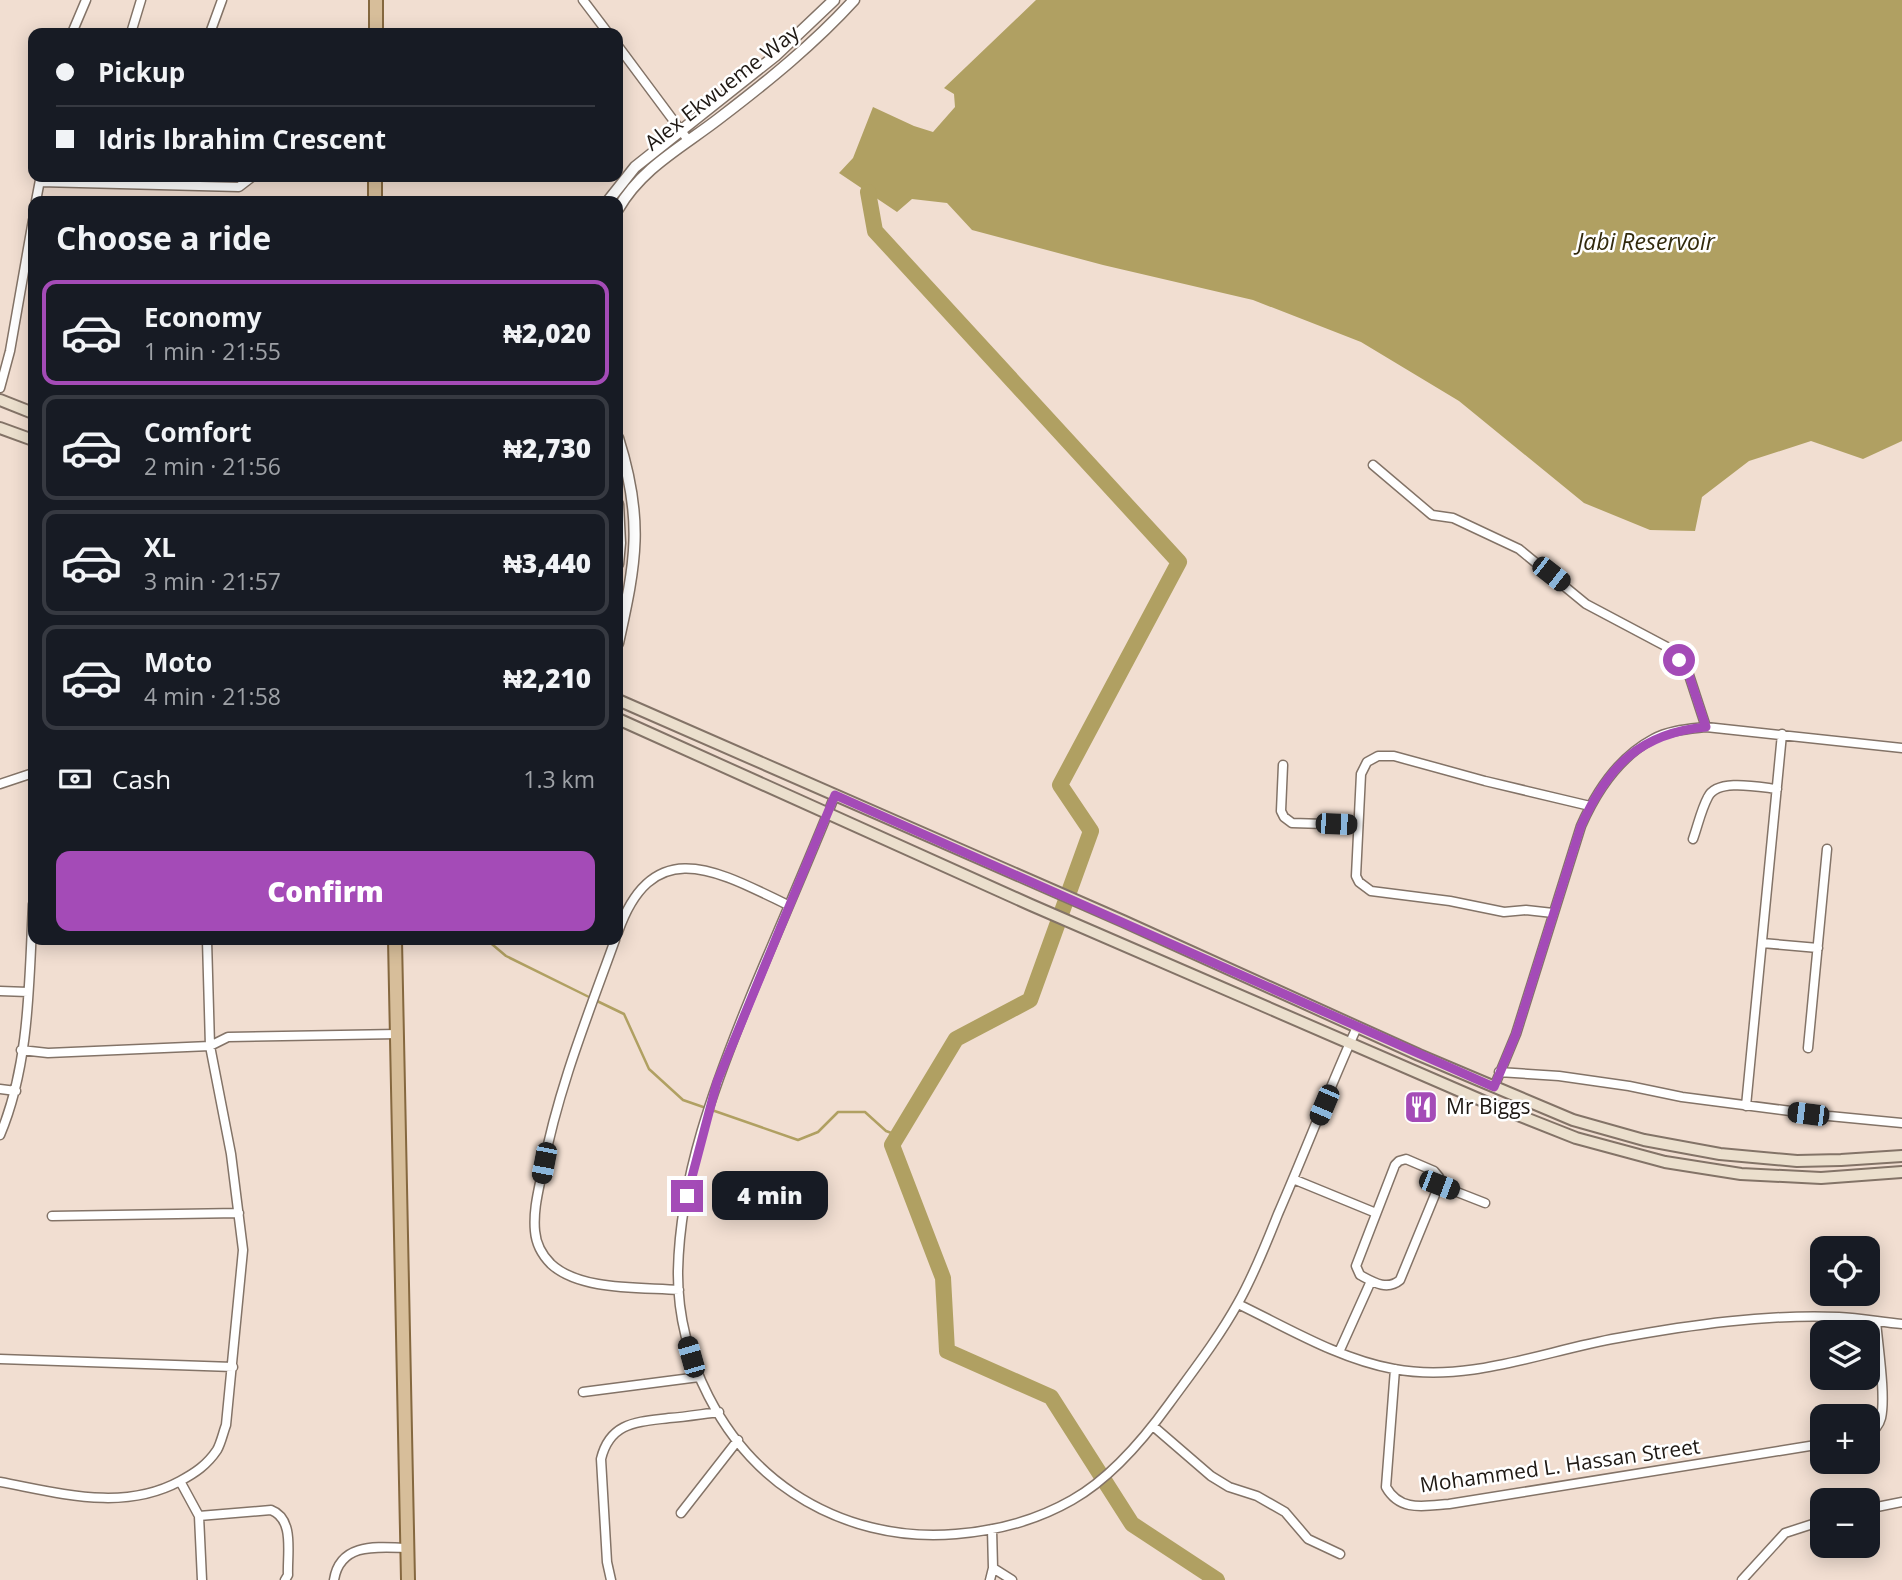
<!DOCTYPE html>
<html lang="en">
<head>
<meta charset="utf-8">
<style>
  body { margin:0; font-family:"Open Sans",sans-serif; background:#20242c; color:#f1f3f6; height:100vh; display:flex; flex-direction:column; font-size:26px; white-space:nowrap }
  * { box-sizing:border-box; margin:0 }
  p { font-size:23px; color:#9ea1a6 }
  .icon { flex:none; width:38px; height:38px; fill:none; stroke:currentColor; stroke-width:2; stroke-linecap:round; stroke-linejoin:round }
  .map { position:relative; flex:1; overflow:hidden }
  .drawer { position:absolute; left:28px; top:196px; width:595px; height:749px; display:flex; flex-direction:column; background:#171b24; border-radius:14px; box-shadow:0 4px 18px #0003 }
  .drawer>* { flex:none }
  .guide { position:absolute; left:28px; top:28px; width:595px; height:154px; border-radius:14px; box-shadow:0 4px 18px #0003; display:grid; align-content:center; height:154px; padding:0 28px; background:#171b24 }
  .fabs { position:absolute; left:1810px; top:1236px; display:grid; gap:14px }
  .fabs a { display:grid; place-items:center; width:70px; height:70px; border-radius:14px; background:#171b24; box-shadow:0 4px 18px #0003; font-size:35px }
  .end { position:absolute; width:32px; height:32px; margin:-16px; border:9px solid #a44bb7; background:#fff; box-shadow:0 0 0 4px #fff }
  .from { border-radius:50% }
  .bubble { position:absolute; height:49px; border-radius:14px; background:#171b24; box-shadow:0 4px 18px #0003; font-size:23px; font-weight:800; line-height:49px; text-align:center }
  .car { position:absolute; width:21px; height:42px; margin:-21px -10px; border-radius:9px; box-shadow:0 0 5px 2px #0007; background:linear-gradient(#222 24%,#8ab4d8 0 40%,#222 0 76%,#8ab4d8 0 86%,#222 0) }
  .guide b { display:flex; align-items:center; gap:24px; height:66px; font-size:26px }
  .guide b+b { border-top:2px solid #363941 }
  .guide i { width:18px; height:18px; background:#f1f3f6 }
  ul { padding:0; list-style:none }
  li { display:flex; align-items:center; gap:21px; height:105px; margin:0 14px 10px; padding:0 14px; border:4px solid #363941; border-radius:14px }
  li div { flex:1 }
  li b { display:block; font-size:26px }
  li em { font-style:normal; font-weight:800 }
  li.selected { border-color:#a44bb7 }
  li>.icon { width:63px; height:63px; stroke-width:1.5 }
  h2 { padding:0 28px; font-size:32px; line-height:84px }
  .pay { display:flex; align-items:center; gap:18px; height:77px; padding:0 28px; font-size:26px }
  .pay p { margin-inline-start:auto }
  .action { display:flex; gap:14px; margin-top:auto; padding:14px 28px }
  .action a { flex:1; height:80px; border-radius:14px; background:#a44bb7; color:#fff; font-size:28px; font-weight:800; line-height:80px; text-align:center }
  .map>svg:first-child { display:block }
</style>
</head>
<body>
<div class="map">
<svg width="1902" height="1580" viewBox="0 0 1902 1580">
  <rect width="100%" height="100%" fill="#f1ded1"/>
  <path fill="#b0a062" d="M1036,0H1902V441L1863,459L1811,441L1749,461L1702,497L1695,531L1650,530L1584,503L1459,401L1361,342L1253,300L1103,265L972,230L947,203L912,199L897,212L839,173L853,158L873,107L914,126L933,132L955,107L954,94L944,88Z"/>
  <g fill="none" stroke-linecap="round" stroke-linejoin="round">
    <path stroke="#b0a062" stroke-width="2.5" d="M487,940L506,956L591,998
      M597,1001L624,1014L649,1069L683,1100L798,1140L818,1132L838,1112H865L886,1131L897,1135"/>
    <path stroke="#b0a062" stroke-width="16" d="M868,192L875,231L1179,562L1060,785L1091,831L1030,1000L956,1039L892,1145L943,1278L947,1351L1051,1397L1132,1524L1217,1580"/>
    <g stroke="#837367" stroke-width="11">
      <path id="minor" d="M583,0L608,33
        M72,33L86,0
        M131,33L141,0
        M210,33L222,0
        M618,46L688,140
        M40,182L239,187L252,177
        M36,201L40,180
        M0,388L10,351L33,220
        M1373,465L1432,515L1453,518L1519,549L1586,604L1669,648L1688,672L1706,727
        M1283,765L1281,811L1284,817L1292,823L1358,825
        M0,784L33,773
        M835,795C808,863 778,930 750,998C715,1084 680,1176 678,1271C677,1356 722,1446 793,1493C841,1525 899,1539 956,1534C995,1531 1037,1520 1072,1500C1111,1478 1143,1440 1169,1404C1193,1371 1218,1339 1238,1303C1254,1275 1266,1244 1278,1214C1305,1152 1329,1089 1357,1027
        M1693,839C1698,825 1701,810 1708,797C1717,778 1759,787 1777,789
        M1553,913L1526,910L1504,912L1450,901L1371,891L1359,882L1356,876L1361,774L1367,762L1378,756H1394L1485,781L1590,806
        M618,932C653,832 719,872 788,905
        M615,940C588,1015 558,1089 543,1168C539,1189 533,1209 535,1231C536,1243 542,1255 551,1264C580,1291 641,1287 679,1290
        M1762,943L1818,948
        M0,991L28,992
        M1808,1048L1827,849
        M21,1050L48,1053L210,1046L228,1037L398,1034
        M1499,1072L1559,1076L1629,1086L1682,1097L1829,1116L1902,1123
        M1494,1087L1516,1034L1581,826C1596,792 1619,757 1653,739C1669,730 1689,729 1706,727L1902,748
        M0,1089L16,1091
        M1746,1106L1782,734
        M0,1135C30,1064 29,981 33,904
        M1406,1159L1434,1171L1439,1177V1185L1400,1280C1387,1291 1373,1282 1360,1275L1356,1266L1395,1165L1399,1161Z
        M1293,1179L1376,1213
        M1439,1185L1485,1203
        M52,1216L239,1213
        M1238,1304C1288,1328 1339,1359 1394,1369C1470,1383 1543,1351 1618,1338C1690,1325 1765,1314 1839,1317C1860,1318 1881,1322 1902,1324
        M1339,1352L1371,1281
        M0,1359L233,1367
        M1395,1369L1386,1487C1400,1512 1424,1506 1449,1504L1822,1444
        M583,1392L699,1377
        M1153,1426L1211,1476L1229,1487L1257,1496L1285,1512L1308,1539L1340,1554
        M1867,1435C1874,1431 1879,1426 1881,1418C1886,1396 1878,1346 1876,1321
        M180,1481L199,1516L202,1580
        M0,1482C60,1493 123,1512 180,1481C195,1473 207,1465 217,1450C221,1443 223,1433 226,1425L243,1250L231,1154L210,1046L207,940
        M1867,1509L1902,1502
        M681,1513L738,1440
        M199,1516L271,1510C295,1519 287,1554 288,1575L285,1580
        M993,1568L1012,1580
        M334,1580C340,1542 378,1547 407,1548
        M611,1580L607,1562L601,1459C610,1422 637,1422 669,1418C686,1417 702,1414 719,1412
        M990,1580L993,1568L992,1529
        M1742,1580L1785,1533L1822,1521"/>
    </g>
    <g stroke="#837367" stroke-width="13">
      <path id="tertiary" d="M608,201L635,167L775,56L834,0
        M618,209C642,167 684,146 721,117C768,81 815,43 854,0
        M618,438C644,520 636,562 618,643
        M618,504L620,543L618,564"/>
    </g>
    <g stroke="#837367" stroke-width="14">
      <path id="secondary" d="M0,400L33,413
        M0,428L33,440
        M618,700L1123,921L1419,1055L1573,1120L1644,1140L1720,1154L1797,1161L1841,1160L1902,1156
        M618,719L1031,905L1490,1104L1576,1138L1665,1162L1741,1174L1821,1178L1902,1172"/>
    </g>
    <g stroke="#85683f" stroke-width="16">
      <path id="primary" d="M376,33V0
        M375,201V177
        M395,940L408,1580"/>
    </g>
    <use href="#minor" stroke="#fff" stroke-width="8"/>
    <use href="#tertiary" stroke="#fff" stroke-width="10"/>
    <use href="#secondary" stroke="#ebdfcd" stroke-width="10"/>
    <use href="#primary" stroke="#d7be9a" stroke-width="12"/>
  </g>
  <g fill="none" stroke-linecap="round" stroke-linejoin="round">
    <path stroke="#a44bb7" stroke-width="9" d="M687,1196L717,1082L835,795L1494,1087L1516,1034L1581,826C1608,766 1640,733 1706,727L1688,672L1679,660"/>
  </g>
  <defs>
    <g id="restaurant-square" transform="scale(1.75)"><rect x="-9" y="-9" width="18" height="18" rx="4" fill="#a44bb7" stroke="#fff"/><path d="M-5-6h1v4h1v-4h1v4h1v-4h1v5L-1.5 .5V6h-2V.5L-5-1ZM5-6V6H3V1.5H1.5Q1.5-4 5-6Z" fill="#fff"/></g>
  </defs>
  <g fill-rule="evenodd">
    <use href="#restaurant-square" x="1421" y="1107"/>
  </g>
  <g text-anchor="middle" stroke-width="5" stroke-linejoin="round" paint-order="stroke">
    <g font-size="21" fill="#1e1813" stroke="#fff">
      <text transform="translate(722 88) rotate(-38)" y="7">Alex Ekwueme Way</text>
      <text transform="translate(1560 1466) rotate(-8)" y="7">Mohammed L. Hassan Street</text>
    </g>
    <g font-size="21" fill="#1e1813" stroke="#fff" text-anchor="start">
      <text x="1446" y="1114">Mr Biggs</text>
    </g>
    <g font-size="23" font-style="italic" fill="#322a0d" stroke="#fff">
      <text x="1646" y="250">Jabi Reservoir</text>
    </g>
  </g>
</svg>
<div class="fabs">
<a><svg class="icon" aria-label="locate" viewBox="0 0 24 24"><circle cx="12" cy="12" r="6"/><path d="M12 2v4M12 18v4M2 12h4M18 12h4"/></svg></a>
<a><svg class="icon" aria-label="layers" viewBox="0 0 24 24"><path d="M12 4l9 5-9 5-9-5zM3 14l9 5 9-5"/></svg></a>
<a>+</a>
<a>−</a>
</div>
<i class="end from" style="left:1679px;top:660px"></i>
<i class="end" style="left:687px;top:1196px"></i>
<div class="bubble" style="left:712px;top:1171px;width:116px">4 min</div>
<i class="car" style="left:1551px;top:574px;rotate:128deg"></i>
<i class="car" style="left:1336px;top:824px;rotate:92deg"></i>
<i class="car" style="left:1324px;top:1105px;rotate:203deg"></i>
<i class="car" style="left:1808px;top:1114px;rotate:277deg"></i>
<i class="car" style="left:544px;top:1163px;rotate:191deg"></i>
<i class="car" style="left:1439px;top:1185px;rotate:111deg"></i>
<i class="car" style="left:691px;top:1357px;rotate:344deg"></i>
<div class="guide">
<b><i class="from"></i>Pickup</b>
<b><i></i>Idris Ibrahim Crescent</b>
</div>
<section class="drawer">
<h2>Choose a ride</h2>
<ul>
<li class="selected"><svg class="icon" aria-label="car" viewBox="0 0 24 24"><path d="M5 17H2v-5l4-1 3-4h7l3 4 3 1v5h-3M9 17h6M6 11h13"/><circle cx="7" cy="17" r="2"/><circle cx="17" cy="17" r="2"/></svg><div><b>Economy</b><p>1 min · 21:55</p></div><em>₦2,020</em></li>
<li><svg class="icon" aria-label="car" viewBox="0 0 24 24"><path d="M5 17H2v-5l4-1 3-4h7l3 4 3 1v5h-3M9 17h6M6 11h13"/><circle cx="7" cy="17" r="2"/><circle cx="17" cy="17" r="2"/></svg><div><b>Comfort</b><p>2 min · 21:56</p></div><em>₦2,730</em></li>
<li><svg class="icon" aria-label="car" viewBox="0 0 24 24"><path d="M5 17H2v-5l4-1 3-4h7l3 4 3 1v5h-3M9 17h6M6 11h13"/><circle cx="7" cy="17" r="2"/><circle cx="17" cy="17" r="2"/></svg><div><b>XL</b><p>3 min · 21:57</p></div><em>₦3,440</em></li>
<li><svg class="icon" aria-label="car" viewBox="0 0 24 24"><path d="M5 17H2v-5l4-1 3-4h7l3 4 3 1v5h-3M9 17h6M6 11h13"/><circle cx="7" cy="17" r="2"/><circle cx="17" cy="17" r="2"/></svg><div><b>Moto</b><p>4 min · 21:58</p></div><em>₦2,210</em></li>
</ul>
<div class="pay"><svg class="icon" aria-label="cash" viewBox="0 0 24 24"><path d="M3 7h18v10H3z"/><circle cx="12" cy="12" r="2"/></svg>Cash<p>1.3 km</p></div>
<div class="action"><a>Confirm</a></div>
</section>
</div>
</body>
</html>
